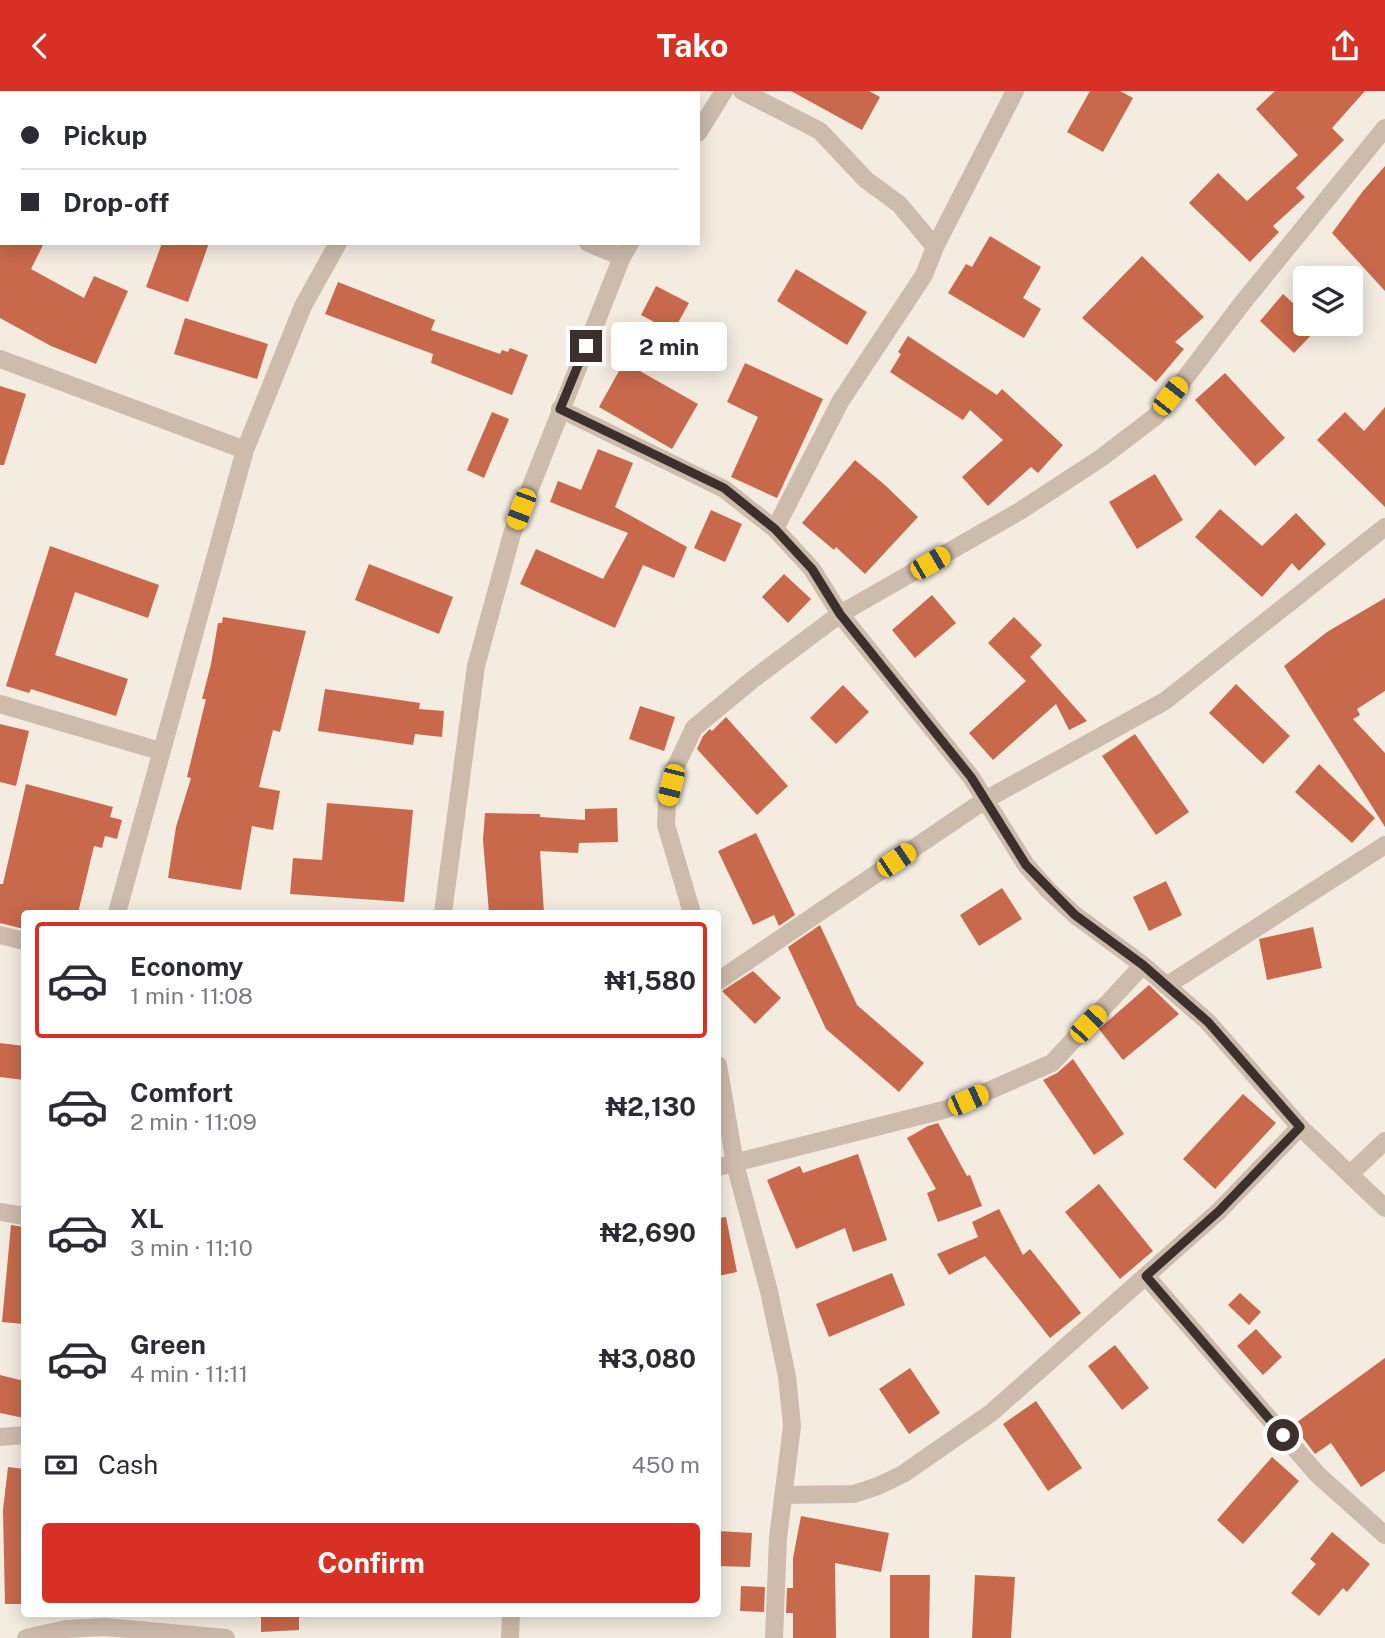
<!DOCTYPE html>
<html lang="en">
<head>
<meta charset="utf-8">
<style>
  body { margin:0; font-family:"Public Sans",sans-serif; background:#f7f7f7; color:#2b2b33; height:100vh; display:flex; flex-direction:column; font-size:26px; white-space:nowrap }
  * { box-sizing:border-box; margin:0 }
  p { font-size:23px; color:#7c7c81 }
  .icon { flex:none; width:38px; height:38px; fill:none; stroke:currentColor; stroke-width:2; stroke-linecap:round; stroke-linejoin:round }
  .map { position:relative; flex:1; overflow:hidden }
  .panel { position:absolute; left:21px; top:819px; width:700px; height:707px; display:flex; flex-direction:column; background:#fff; border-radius:7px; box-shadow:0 4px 18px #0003 }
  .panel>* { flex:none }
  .guide { position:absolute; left:0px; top:0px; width:700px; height:154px; box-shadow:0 4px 18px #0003; display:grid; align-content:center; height:154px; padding:0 21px; background:#fff }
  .tools { position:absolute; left:1293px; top:175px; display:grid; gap:14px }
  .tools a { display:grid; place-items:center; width:70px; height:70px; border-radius:7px; background:#fff; box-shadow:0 4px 18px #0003; font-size:35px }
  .end { position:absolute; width:32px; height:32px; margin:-16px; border:9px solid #3b302b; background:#fff; box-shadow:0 0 0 4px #fff }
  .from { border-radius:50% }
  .bubble { position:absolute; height:49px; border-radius:7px; background:#fff; box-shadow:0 4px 18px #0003; font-size:23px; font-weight:700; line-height:49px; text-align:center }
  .car { position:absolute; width:21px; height:42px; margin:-21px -10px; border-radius:9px; box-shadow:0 0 5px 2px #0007; background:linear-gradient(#f5c518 24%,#345 0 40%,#f5c518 0 76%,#345 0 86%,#f5c518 0) }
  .guide b { display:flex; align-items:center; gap:24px; height:66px; font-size:26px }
  .guide b+b { border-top:2px solid #e1e1e2 }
  .guide i { width:18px; height:18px; background:#2b2b33 }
  ul { padding:12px 0 0; list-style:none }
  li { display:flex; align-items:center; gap:21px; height:116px; margin:0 14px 10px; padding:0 7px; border:4px solid transparent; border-radius:7px }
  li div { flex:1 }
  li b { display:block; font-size:26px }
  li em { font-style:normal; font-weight:700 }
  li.selected { border-color:#d93025 }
  li>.icon { width:63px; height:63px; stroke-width:1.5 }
  .pay { display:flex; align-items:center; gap:18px; height:77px; padding:0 21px; font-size:26px }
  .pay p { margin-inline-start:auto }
  .primary-button { display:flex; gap:14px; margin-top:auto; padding:14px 21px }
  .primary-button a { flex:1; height:80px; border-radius:7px; background:#d93025; color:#fff; font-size:28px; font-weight:700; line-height:80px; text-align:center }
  header { display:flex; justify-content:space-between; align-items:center; height:91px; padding:0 21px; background:#d93025; color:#fff; font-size:32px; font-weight:700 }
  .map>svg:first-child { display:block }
</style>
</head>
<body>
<header><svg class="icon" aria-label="back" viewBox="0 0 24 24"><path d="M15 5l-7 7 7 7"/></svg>Tako<svg class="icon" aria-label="share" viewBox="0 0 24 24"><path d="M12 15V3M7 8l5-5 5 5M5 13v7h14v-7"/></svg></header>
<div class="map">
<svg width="1385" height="1547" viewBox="0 0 1385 1547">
  <rect width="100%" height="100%" fill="#f4ebe1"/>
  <path fill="#c8694b" d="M791,0H869L880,6L862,39Z
    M1090,0H1120L1133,7L1103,61L1067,41Z
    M1275,0H1365L1332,37L1344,49L1296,97L1305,106L1273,135L1279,141L1250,171L1189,112L1218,82L1247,110L1298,64L1256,18Z
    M1385,75V200L1332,142L1363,100Z
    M990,145L1041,176L1023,207L1041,218L1024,247L948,202L966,173L972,176Z
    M0,152H44L31,178L84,207L94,185L128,200L96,273L51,255L0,227Z
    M162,152H209L188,211L146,196Z
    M1142,165L1204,226L1175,251L1184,258L1156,291L1082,227Z
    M796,178L867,221L847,254L777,210Z
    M338,191L435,229L431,239L500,263L502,259L508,261L510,257L528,264L512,304L431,272L433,263L325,223Z
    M656,195L689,212L673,241L641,224Z
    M1283,203L1306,224V233H1315L1319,236L1294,262L1260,230Z
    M185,227L268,253L257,288L174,263Z
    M908,245L997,304L1002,298L1063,354L1038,382L1031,376L988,415L962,386L1003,349L970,319L963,329L890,281L901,263L898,261Z
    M624,271L698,313L672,358L599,316Z
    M745,272L823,308L777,407L731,386L758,326L727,311Z
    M1225,282L1285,347L1255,375L1195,309Z
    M0,295L26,303L4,374H0Z
    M1385,316V416L1317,349L1345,321L1364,340Z
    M492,321L509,328L484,387L467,379Z
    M598,358L633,372L615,416L687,456L674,487L643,474L615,537L520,493L536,458L603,488L628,442L550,411L558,390L581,399Z
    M855,369L886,395L918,426L865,483L836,456L834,459L802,432Z
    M1155,383L1183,429L1137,458L1109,411Z
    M1220,418L1262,455L1296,422L1326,453L1299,480L1292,472L1262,506L1195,446Z
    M711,419L742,433L725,471L694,457Z
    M50,455L159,494L148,527L75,501L55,564L128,588L116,625L31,598L29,602L6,595Z
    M369,473L453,506L439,543L355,509Z
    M784,483L811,508L788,532L762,506Z
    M932,504L956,532L915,567L892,539Z
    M1385,507V600L1357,618L1360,624L1353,628L1385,662V736L1284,575L1327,541Z
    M223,526L306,540L280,641L273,639L259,696L280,700L273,739L252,735L241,799L168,787L176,736L191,687L187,686L206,608H202L211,573L218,532H222Z
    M1014,526L1042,554L1030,566L1087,630L1069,639L1056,613L993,669L969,642L1026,590L988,552Z
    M1236,593L1290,645L1263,673L1209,622Z
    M843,594L869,621L836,653L810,627Z
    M325,598L420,612L419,618L444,620L442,646L415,643L413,654L318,640Z
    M640,615L675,626L664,660L629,648Z
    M726,626L788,695L757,724L697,658L703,645L710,638L712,640Z
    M0,633L29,640L16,695L0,691Z
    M1135,643L1189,721L1156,744L1102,665Z
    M1319,673L1375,727L1352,752L1295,701Z
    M26,693L113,716L110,726L122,729L117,748L105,745L102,757L94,755L78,822H24V838L0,832V793H3Z
    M327,712L413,719L404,811L290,803L293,767L322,769Z
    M617,717L618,751L579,752L578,762L540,760L544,822H489L483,749L485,722L540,723V726L585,729V718Z
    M756,742L795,824L779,835L774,824L753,834L718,760Z
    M1166,790L1182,824L1149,840L1133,806Z
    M1002,797L1022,828L979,855L960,824Z
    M820,834L857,914L924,972L899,1001L826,938L788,856Z
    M1313,836L1322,877L1267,889L1259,848Z
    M753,880L781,907L755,933L722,900Z
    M1149,894L1179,923L1123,969L1099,938Z
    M0,952L24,955V989L0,986Z
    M1073,968L1124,1043L1094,1064L1043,989L1057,982Z
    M1243,1003L1276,1032L1215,1098L1183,1068Z
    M938,1032L967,1085L970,1084L982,1115L938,1131L927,1102L936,1098L907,1047L928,1035Z
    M858,1063L887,1149L853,1161L845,1137L796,1158L767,1089L800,1075L803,1082Z
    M1099,1093L1153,1160L1120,1188L1065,1121Z
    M999,1118L1023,1164L1030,1158L1081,1222L1050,1247L985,1165L949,1184L937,1163L978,1146L972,1131Z
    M726,1126L737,1181L718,1185V1127Z
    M11,1134L24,1136V1233L2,1231Z
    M892,1182L905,1214L829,1246L816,1213Z
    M1240,1202L1261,1221L1249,1234L1228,1214Z
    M1256,1238L1282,1266L1263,1284L1237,1255Z
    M1115,1254L1149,1297L1122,1319L1088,1275Z
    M1385,1267V1380L1361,1396L1331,1352L1315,1363L1293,1334Z
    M910,1277L940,1322L909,1343L879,1298Z
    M0,1284L24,1290V1327L0,1322Z
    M1036,1310L1082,1377L1048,1400L1003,1333Z
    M1272,1366L1299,1390L1243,1453L1217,1429Z
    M8,1376L24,1378V1513H5L3,1419Z
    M801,1425L889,1442L881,1481L835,1472L836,1547H793V1522H786L787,1497H793V1467Z
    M718,1440L752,1442L750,1476L718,1475Z
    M1332,1441L1370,1473L1347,1501L1343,1497L1319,1525L1291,1502L1316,1473L1310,1468Z
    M890,1484H930L929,1547H890Z
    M975,1484L1015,1486L1011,1547H972Z
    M741,1495L765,1496L764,1521L740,1520Z
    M261,1522H299V1539L261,1541Z"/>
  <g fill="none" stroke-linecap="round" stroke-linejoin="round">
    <path stroke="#cdbbac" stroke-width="18" d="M163,0L168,2
      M742,0L820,40L866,89L899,113L935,156L924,184L840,311L775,438
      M698,42L724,0
      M588,152L622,166
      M935,156L1015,0
      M0,268L245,359
      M560,318L724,398L775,438L812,478L840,523L971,686L1026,774L1048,799L1075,824L1143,874L1208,931L1300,1036L1385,1117
      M0,613L160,660
      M117,822L245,359L303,215L338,152
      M443,822L476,575L512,443L622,166L630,152
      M692,822L666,734L667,711L675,677L694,637L752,589L840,523L1020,420L1101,367L1156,325L1244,210L1385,37
      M0,844L24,850
      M718,890L985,709L1165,610L1385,436
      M1166,895L1385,754
      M718,974L735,1073L769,1200L787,1285L792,1335L778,1447L774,1547
      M718,1076L947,1018L1052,972L1143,874
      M1350,1083L1385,1050
      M0,1121L24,1125
      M1146,1185L1317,1383L1385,1444
      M0,1346L24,1344
      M783,1404L854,1403L878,1395L903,1383L991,1322L1219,1120L1300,1036
      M26,1547L66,1538L105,1536L226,1547
      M510,1547L511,1522"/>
  </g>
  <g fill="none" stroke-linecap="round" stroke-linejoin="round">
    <path stroke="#3b302b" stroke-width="9" d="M586,255L560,318L724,397L775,438L812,478L840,523L971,686L1026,774L1075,824L1143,874L1208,931L1300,1036L1219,1120L1146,1185L1283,1344"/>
  </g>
</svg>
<div class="tools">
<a><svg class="icon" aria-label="layers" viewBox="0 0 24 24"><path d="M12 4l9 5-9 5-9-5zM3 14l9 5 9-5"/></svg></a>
</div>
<i class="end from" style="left:1283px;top:1344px"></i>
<i class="end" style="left:586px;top:255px"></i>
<div class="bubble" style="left:611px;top:231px;width:116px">2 min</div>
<i class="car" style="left:1170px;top:305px;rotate:38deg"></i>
<i class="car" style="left:521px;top:418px;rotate:201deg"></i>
<i class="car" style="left:930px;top:472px;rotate:60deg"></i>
<i class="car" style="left:671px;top:694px;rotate:194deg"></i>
<i class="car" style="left:896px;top:769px;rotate:56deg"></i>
<i class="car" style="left:1088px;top:933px;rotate:43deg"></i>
<i class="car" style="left:968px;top:1009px;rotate:66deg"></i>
<div class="guide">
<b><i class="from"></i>Pickup</b>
<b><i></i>Drop-off</b>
</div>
<section class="panel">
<ul>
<li class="selected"><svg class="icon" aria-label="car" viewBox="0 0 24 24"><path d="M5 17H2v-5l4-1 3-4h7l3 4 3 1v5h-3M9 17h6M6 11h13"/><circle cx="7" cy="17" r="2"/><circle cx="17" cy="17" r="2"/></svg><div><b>Economy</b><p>1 min · 11:08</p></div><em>₦1,580</em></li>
<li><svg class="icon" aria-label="car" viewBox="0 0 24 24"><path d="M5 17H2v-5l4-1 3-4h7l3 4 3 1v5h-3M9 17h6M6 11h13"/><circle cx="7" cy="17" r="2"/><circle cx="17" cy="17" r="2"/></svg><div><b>Comfort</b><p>2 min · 11:09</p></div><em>₦2,130</em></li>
<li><svg class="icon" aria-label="car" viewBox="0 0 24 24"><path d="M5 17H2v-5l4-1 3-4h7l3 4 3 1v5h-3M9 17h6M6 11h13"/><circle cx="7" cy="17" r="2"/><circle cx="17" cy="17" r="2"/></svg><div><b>XL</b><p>3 min · 11:10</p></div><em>₦2,690</em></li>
<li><svg class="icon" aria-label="car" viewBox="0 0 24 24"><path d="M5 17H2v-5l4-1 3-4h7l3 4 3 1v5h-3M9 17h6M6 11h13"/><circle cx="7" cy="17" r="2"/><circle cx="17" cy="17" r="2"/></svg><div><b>Green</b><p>4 min · 11:11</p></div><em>₦3,080</em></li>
</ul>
<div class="pay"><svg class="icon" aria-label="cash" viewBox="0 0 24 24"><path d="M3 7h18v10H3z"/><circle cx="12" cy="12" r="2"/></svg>Cash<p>450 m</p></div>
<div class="primary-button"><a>Confirm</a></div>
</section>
</div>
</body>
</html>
